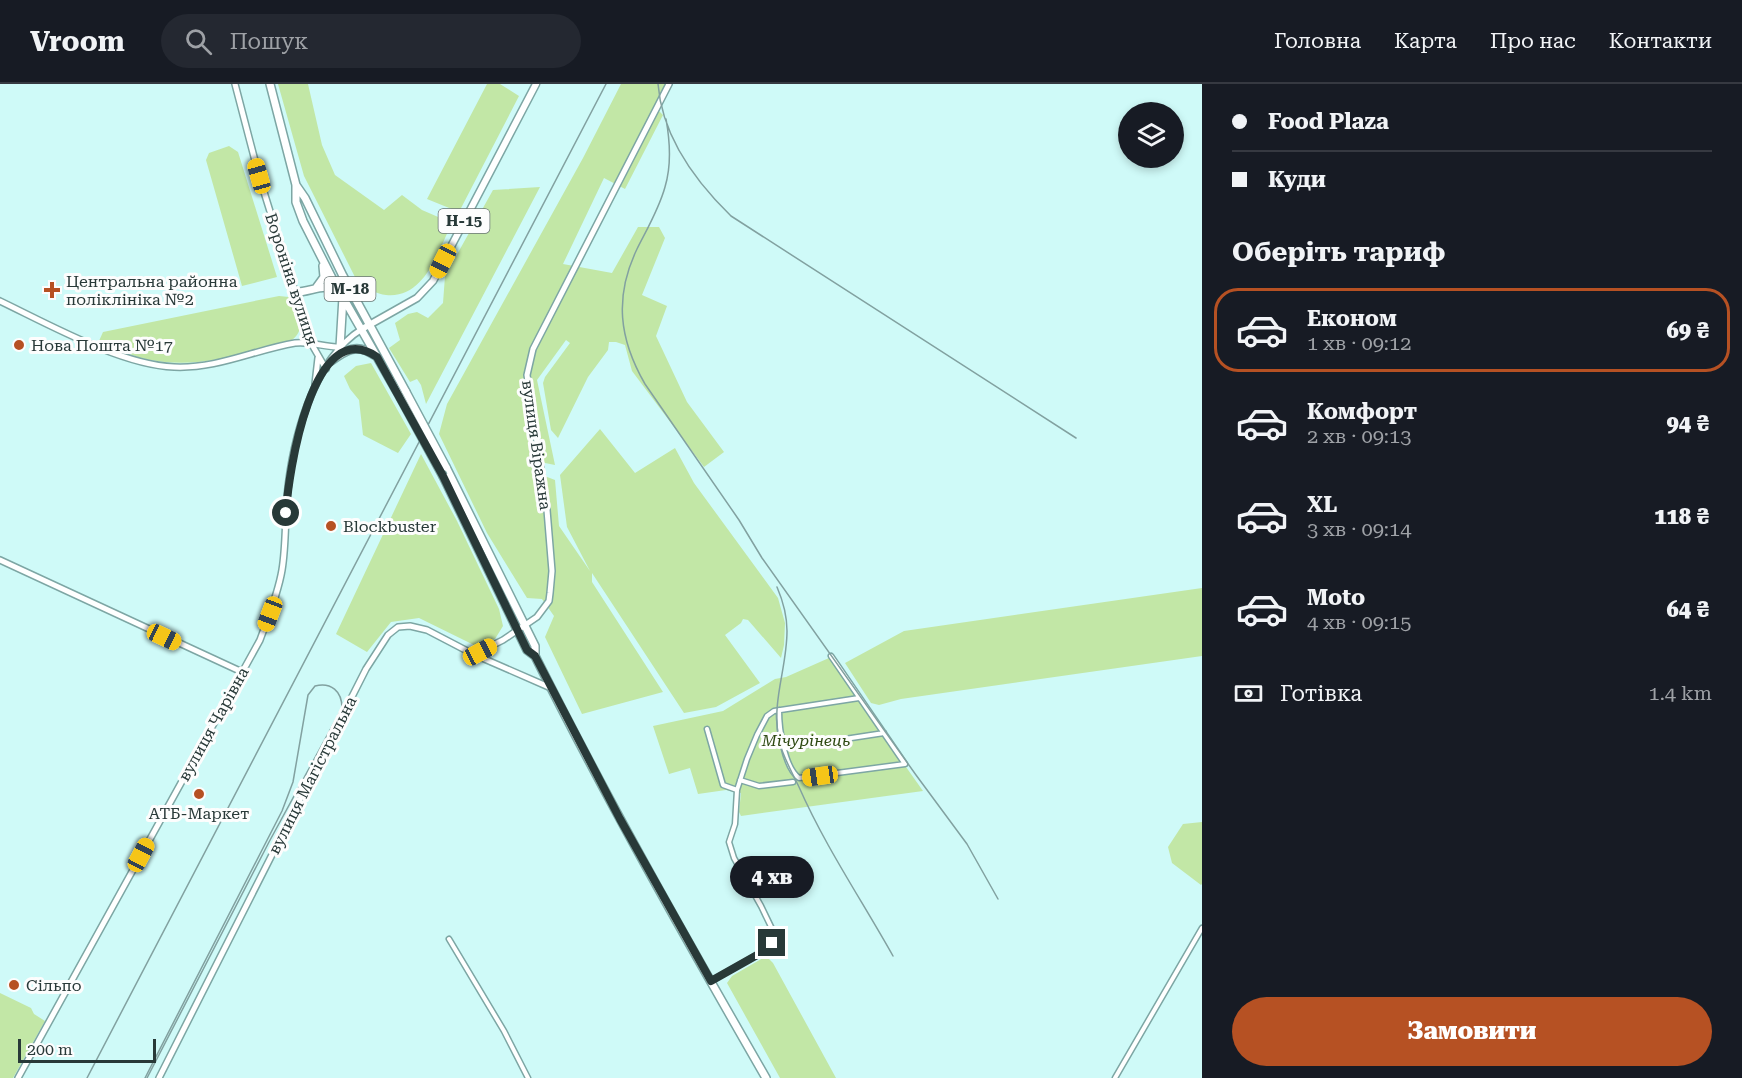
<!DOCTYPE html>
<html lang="uk">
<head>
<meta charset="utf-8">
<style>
  body { margin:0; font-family:"Roboto Serif",serif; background:#242831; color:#f1f3f6; height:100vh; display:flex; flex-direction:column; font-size:22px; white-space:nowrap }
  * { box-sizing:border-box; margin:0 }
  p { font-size:20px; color:#9ea1a6 }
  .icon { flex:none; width:33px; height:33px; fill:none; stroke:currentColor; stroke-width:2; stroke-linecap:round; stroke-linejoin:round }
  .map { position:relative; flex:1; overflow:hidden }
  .panel { display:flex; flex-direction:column; background:#171b24; width:540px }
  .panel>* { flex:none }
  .guide { display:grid; align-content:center; height:132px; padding:0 30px; background:#171b24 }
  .tools { position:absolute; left:1118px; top:18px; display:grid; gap:12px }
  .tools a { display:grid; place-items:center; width:66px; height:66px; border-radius:50%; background:#171b24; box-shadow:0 3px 9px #0003; font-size:30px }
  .scale { position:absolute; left:18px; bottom:15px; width:138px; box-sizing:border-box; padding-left:6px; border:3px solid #283938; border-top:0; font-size:16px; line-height:21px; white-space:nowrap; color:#283938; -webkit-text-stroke:4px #fdfdfd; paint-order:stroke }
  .end { position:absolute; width:27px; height:27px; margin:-14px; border:8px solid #283938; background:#fff; box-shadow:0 0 0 3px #fff }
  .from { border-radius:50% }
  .bubble { position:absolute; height:42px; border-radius:21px; background:#171b24; box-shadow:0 3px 9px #0003; font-size:20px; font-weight:800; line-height:42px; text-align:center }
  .car { position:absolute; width:18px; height:36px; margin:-18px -9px; border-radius:8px; box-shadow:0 0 4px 2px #0007; background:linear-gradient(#f5c518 24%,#345 0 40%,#f5c518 0 76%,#345 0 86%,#f5c518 0) }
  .guide b { display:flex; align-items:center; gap:21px; height:57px; font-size:22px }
  .guide b+b { border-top:2px solid #363941 }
  .guide i { width:15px; height:15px; background:#f1f3f6 }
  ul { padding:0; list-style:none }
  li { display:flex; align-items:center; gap:18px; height:84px; margin:0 12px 9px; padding:0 18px; border:3px solid transparent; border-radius:24px }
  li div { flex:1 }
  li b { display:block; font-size:22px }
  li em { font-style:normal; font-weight:800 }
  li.selected { border-color:#b65123 }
  li>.icon { width:54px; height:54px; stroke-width:1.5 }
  h2 { padding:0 30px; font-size:27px; line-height:72px }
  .pay { display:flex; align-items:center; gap:15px; height:66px; padding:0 30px; font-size:22px }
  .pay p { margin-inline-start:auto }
  .cta { display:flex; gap:12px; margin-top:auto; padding:12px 30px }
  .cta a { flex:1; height:69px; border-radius:36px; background:#b65123; color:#fff; font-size:24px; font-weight:800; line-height:69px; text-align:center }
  header { display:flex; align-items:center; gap:36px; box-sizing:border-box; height:84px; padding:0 30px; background:#171b24; border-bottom:2px solid #363941 }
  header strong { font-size:28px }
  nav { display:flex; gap:33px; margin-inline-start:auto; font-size:21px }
  .search { width:420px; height:54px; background:#242831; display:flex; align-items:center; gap:15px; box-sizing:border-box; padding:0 21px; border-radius:33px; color:#9ea1a6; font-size:22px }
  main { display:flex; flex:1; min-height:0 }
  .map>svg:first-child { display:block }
</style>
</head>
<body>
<header>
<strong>Vroom</strong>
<div class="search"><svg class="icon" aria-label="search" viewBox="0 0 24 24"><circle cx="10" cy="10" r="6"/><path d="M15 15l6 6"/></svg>Пошук</div>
<nav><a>Головна</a><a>Карта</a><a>Про нас</a><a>Контакти</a></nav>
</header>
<main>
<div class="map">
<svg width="1202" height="994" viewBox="0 0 1202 994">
  <rect width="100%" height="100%" fill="#cffaf8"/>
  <path fill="#c2e7a6" d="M278,0H308L322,61L335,91L384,126L402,111L422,126L452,139C438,167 425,215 386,211C377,210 367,204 359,201L304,92Z
    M487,0H500L519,12L459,128L427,115Z
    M621,0H669L656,24L663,31L625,105L604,94L563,180L612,189L638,143H659L665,154L642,211L667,222L656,252L687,318L724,368L704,383L632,287L625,261L616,258H609L608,266L588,293L558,354L551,346L543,299L545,293L570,259L566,256L537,296L555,381L540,378L542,391L555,396L559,442L590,487L567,443L560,391L600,345L635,389L675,364L694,399L778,514L785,539L784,561L781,574L748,536L743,535L741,539L725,551L760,599L716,623L684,629L592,489V498L663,608L582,630L545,553L554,532L542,515L527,514L487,449L439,350L447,320L583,74Z
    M229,62L238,68L277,193L242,202L206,76L209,69Z
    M540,103L426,320L421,301L417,295L410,298L389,264L400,256L395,239L408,230L417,228L428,234L443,219L445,192L493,106Z
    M279,212L289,213L292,216C297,232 307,244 292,256C239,271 193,288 138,273C125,269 112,262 99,257L103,248Z
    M371,279L411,350L398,369L363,351L359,316L350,305L344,292L356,282Z
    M421,370L457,437L499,525L503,542L495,555L476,562L419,534L391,538L367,568L336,550Z
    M1202,504V572L901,615L879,621L871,619L845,579L904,547Z
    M829,574L923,707L741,732L739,728L741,709L726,706L698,710L690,684L669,690L653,642L723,627L775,595L786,593Z
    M1202,738V800L1201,801L1172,779L1168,763L1183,740Z
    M763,874L769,875L773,879L836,994H780L727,899L732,892Z
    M0,909L31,924L34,930L45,937L13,994H0Z"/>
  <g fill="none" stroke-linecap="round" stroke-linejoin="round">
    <g stroke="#7da6a4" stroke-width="7">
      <path id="street" d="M779,626C779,644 784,683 799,694L905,680L831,572
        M707,645L723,701L737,706
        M786,664L884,649
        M740,696L759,702L793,698
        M449,855L504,947L528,994
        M711,897L767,865L772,859L775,851L761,822L734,774L729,758L735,740L737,706L747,675L757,651L767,632L774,627L859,614
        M1115,994L1202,844"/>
    </g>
    <g stroke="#7da6a4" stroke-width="8">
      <path id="secondary" d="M235,0L259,92L311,259L326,285
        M0,217C48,240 121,281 174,283C217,285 254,266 295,259C310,257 323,263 340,263
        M315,300L318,274
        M0,476L242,588
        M475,570L503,556L537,533L549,517L550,509L552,487L547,426L527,291L533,265L669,0
        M18,994L260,556C268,534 278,510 282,486C286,462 285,437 287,413C292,358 312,276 362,245
        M159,994L366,585L388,551L398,543L410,542L427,546L473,570L551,604"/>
    </g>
    <g stroke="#7da6a4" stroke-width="9">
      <path id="primary" d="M362,245L417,214L433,197L536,0"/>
    </g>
    <g stroke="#7da6a4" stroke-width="10">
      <path id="highway" d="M270,0L296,101V118L303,137L333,196L400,313
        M296,101L305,114L343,192L406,308
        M316,204L324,193L323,182
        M296,208C311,208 325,198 339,207
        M340,263L343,213
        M331,277C346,266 357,259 374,271
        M446,383L535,562V572C607,716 686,855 766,994
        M443,392L527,566L535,572"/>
    </g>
    <use href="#street" stroke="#fff" stroke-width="4"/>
    <use href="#secondary" stroke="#fff" stroke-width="5"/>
    <use href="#primary" stroke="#fff" stroke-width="6"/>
    <use href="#highway" stroke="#fff" stroke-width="7"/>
    <path stroke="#82a1a0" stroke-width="1.5" d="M145,994L282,727L293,698L308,611L315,602C331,598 342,607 342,624L269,758L147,994"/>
    <path stroke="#82a1a0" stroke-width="1.5" d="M658,0C662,52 695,97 731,132L1076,354
      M666,35C670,57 672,80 665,103C659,125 647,145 637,165C614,213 619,255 645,300L739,436L762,474L916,691L967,760L998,815
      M777,503C783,517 787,531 787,547C787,585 771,617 779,657C783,673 792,688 799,703C825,762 861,815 893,872
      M87,994L606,0"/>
    <g stroke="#7da6a4" stroke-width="10" stroke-linecap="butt">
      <path id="highway-bridge" d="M406,308L446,383
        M400,313L443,392"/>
    </g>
    <use href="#highway-bridge" stroke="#fff" stroke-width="7"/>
  </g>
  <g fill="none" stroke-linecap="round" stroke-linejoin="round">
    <path stroke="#283938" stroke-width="8" d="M286,429C288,391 312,228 377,273L443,392L527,566L535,572L620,735L711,897L766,866L772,859"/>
  </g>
  <g fill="#b65123" stroke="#fdfdfd" stroke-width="2">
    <path d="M49 197h6v6h6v6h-6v6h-6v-6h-6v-6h6z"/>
    <circle cx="19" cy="261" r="6"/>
    <circle cx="331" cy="442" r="6"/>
    <circle cx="199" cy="710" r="6"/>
    <circle cx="14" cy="901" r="6"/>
  </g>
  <g text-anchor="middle" stroke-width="6" stroke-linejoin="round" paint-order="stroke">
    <g fill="#fdfdfd" stroke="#687473" stroke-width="1.5">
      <rect x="438.5" y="125" width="51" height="24" rx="4.5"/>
      <rect x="324.5" y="193" width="51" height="24" rx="4.5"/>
    </g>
    <g font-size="15" font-weight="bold" fill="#283938">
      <text x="464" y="142">Н-15</text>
      <text x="350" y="210">М-18</text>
    </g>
    <g font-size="16" fill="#283938" stroke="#fdfdfd">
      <text transform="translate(292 195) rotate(72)" y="6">Вороніна вулиця</text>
      <text transform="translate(537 361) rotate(82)" y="6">вулиця Віражна</text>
      <text transform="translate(213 640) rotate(-61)" y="6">вулиця Чарівна</text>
      <text transform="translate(312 691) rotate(-63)" y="6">вулиця Магістральна</text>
    </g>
    <g font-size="16" fill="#283938" stroke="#fdfdfd" text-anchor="start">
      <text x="66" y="203">Центральна районна<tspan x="66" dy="18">поліклініка №2</tspan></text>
      <text x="31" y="267">Нова Пошта №17</text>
      <text x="343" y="448">Blockbuster</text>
      <text x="199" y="735" text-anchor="middle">АТБ-Маркет</text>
      <text x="26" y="907">Сільпо</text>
    </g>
    <g font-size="16" font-style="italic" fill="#2d4811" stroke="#fdfdfd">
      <text x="806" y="662">Мічурінець</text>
    </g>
  </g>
</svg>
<div class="tools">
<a><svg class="icon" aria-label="layers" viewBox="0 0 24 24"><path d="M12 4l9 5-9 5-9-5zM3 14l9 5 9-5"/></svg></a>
</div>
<div class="scale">200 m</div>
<i class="end from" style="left:286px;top:429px"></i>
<i class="end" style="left:772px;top:859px"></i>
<div class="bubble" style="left:730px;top:772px;width:84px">4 хв</div>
<i class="car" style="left:259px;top:92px;rotate:344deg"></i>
<i class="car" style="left:443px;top:177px;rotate:207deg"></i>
<i class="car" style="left:270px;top:530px;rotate:201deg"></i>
<i class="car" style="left:164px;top:553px;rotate:115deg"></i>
<i class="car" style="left:480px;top:568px;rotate:62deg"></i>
<i class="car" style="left:820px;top:692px;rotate:262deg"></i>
<i class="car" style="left:141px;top:771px;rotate:28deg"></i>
</div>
<section class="panel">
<div class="guide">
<b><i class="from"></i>Food Plaza</b>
<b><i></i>Куди</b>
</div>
<h2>Оберіть тариф</h2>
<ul>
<li class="selected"><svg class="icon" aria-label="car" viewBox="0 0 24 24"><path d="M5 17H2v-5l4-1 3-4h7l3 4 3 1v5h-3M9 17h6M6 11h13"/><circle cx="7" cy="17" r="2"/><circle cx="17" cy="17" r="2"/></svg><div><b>Економ</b><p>1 хв · 09:12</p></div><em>69 ₴</em></li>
<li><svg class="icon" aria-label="car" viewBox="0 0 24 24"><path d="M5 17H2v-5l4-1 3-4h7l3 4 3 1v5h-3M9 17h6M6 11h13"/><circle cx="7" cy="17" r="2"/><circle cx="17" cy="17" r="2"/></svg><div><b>Комфорт</b><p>2 хв · 09:13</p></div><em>94 ₴</em></li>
<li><svg class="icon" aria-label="car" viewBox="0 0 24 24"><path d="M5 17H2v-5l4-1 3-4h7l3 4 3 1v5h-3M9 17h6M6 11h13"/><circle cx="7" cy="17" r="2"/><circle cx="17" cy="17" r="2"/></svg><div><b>XL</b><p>3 хв · 09:14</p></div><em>118 ₴</em></li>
<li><svg class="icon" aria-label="car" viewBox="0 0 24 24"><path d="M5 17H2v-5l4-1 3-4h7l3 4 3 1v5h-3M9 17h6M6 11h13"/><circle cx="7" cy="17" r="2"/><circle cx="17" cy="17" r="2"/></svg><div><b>Moto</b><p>4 хв · 09:15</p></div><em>64 ₴</em></li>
</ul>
<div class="pay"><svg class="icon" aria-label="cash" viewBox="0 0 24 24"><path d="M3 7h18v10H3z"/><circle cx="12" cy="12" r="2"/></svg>Готівка<p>1.4 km</p></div>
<div class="cta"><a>Замовити</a></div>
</section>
</main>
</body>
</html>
